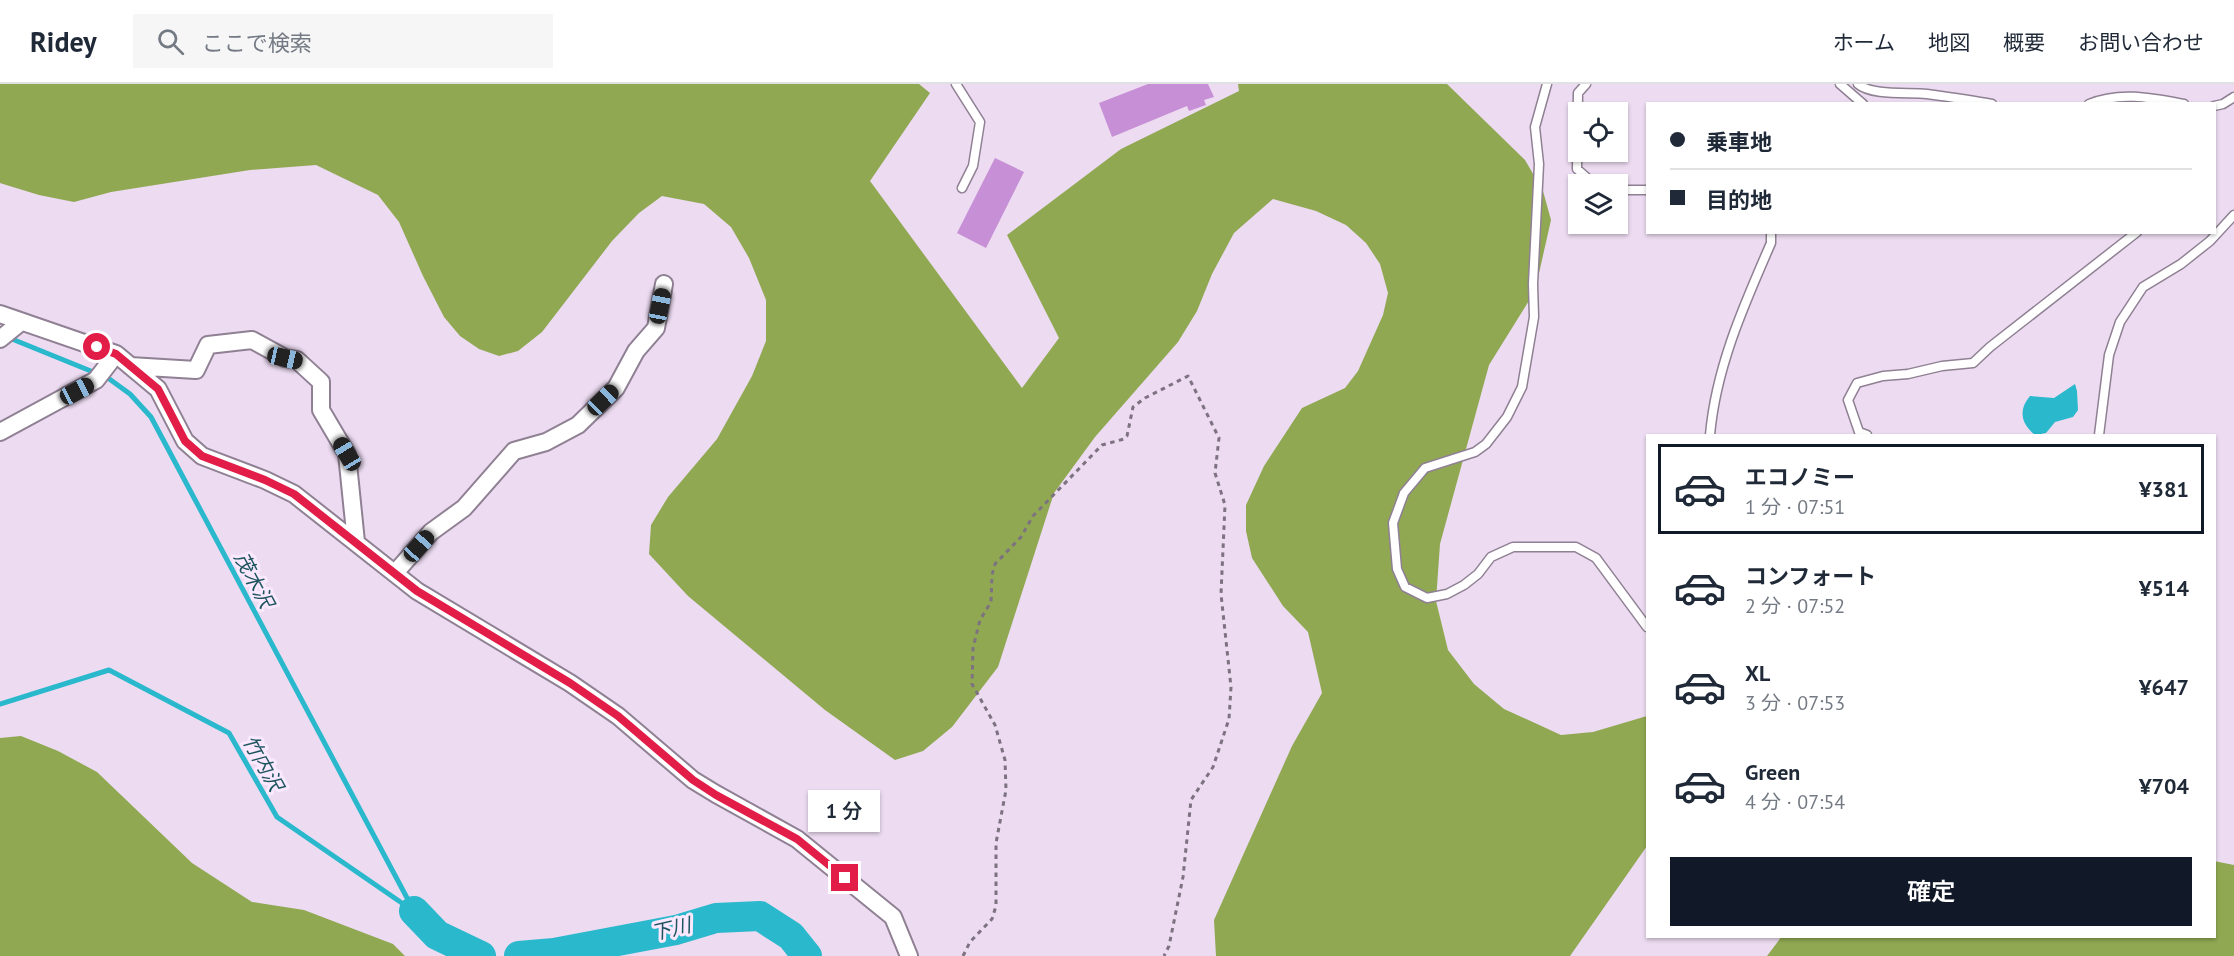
<!DOCTYPE html>
<html lang="ja">
<head>
<meta charset="utf-8">
<style>
  body { margin:0; font-family:"PT Sans","Noto Sans JP",sans-serif; background:#f6f6f7; color:#1f2937; height:100vh; display:flex; flex-direction:column; font-size:22px; white-space:nowrap }
  * { box-sizing:border-box; margin:0 }
  p { font-size:20px; color:#747a83 }
  .icon { flex:none; width:33px; height:33px; fill:none; stroke:currentColor; stroke-width:2; stroke-linecap:round; stroke-linejoin:round }
  .map { position:relative; flex:1; overflow:hidden }
  .sheet { position:absolute; left:1646px; top:350px; width:570px; height:504px; display:flex; flex-direction:column; background:#fff; border-radius:0px; box-shadow:0 2px 4px #0004 }
  .sheet>* { flex:none }
  .banner { position:absolute; left:1646px; top:18px; width:570px; height:132px; border-radius:0px; box-shadow:0 2px 4px #0004; display:grid; align-content:center; height:132px; padding:0 24px; background:#fff }
  .controls { position:absolute; left:1568px; top:18px; display:grid; gap:12px }
  .controls a { display:grid; place-items:center; width:60px; height:60px; border-radius:0px; background:#fff; box-shadow:0 2px 4px #0004; font-size:30px }
  .end { position:absolute; width:27px; height:27px; margin:-14px; border:8px solid #e11d48; background:#fff; box-shadow:0 0 0 3px #fff }
  .from { border-radius:50% }
  .bubble { position:absolute; height:42px; border-radius:0px; background:#fff; box-shadow:0 2px 4px #0004; font-size:20px; font-weight:600; line-height:42px; text-align:center }
  .car { position:absolute; width:18px; height:36px; margin:-18px -9px; border-radius:8px; box-shadow:0 0 4px 2px #0007; background:linear-gradient(#222 24%,#8ab4d8 0 40%,#222 0 76%,#8ab4d8 0 86%,#222 0) }
  .banner b { display:flex; align-items:center; gap:21px; height:57px; font-size:22px }
  .banner b+b { border-top:2px solid #e0e1e3 }
  .banner i { width:15px; height:15px; background:#1f2937 }
  ul { padding:10px 0 0; list-style:none }
  li { display:flex; align-items:center; gap:18px; height:90px; margin:0 12px 9px; padding:0 12px; border:3px solid transparent; border-radius:0px }
  li div { flex:1 }
  li b { display:block; font-size:22px }
  li em { font-style:normal; font-weight:600 }
  li.current { border-color:#111827 }
  li>.icon { width:54px; height:54px; stroke-width:1.5 }
  .button { display:flex; gap:12px; margin-top:auto; padding:12px 24px }
  .button a { flex:1; height:69px; border-radius:0px; background:#111827; color:#fff; font-size:24px; font-weight:600; line-height:69px; text-align:center }
  header { display:flex; align-items:center; gap:36px; box-sizing:border-box; height:84px; padding:0 30px; background:#fff; border-bottom:2px solid #e0e1e3 }
  header strong { font-size:28px }
  nav { display:flex; gap:33px; margin-inline-start:auto; font-size:21px }
  .search { width:420px; height:54px; background:#f6f6f7; display:flex; align-items:center; gap:15px; box-sizing:border-box; padding:0 21px; border-radius:0px; color:#747a83; font-size:22px }
  .map>svg:first-child { display:block }
</style>
</head>
<body>
<header>
<strong>Ridey</strong>
<div class="search"><svg class="icon" aria-label="search" viewBox="0 0 24 24"><circle cx="10" cy="10" r="6"/><path d="M15 15l6 6"/></svg>ここで検索</div>
<nav><a>ホーム</a><a>地図</a><a>概要</a><a>お問い合わせ</a></nav>
</header>
<div class="map">
<svg width="2234" height="872" viewBox="0 0 2234 872">
  <rect width="100%" height="100%" fill="#ecdbf1"/>
  <path fill="#90a852" d="M0,0H919L930,9L870,97L1022,304L1059,254L1007,151L1121,65L1239,7L1238,0H1447L1525,76L1543,107L1551,136L1535,207L1489,281L1440,460L1436,517L1448,566L1474,600L1504,625L1561,651L1593,648L1647,632V762L1570,872H1216L1214,836L1292,662L1322,609L1308,548L1283,522L1252,474L1246,447V421L1264,382L1302,324L1345,304L1358,287L1383,231L1388,209L1380,180L1366,159L1346,141L1316,127L1273,115L1234,149L1212,190L1197,227L1178,258L1095,353L1054,409L998,583L952,643L923,667L895,676L825,626L688,512L649,470L651,441L668,413L717,355L752,292L766,257V216L749,174L731,143L704,120L662,112L639,129L612,157L542,248L518,267L499,272L479,265L460,252L444,233L423,192L399,138L378,111L316,81L250,86L111,108L74,118L39,111L3,100L0,99Z
    M21,652L58,667L97,688L192,779L252,818L304,826L393,860L405,872H0V654Z
    M2214,777L2234,781V872H1767L1782,852H2214Z"/>
  <path fill="#2ab8cc" d="M2075,300L2077,307L2078,326L2073,333L2055,338L2046,349L2035,351C2021,340 2018,326 2030,312L2054,314Z"/>
  <g fill="none" stroke-linecap="round" stroke-linejoin="round">
    <path stroke="#2ab8cc" stroke-width="5" d="M7,253L108,294L130,310L151,333L414,827
      M0,620L109,586L229,649L277,733L412,826"/>
    <path stroke="#2ab8cc" stroke-width="30" d="M414,827L437,851L481,872
      M519,872L554,869L676,846L716,834L760,832L791,852L807,872"/>
  </g>
  <path fill="#c78fd5" d="M1148,0H1208L1214,13L1204,16L1206,21L1189,27L1187,22L1112,53L1099,19Z
    M995,74L1024,88L986,164L957,149Z"/>
  <g fill="none" stroke-linecap="round" stroke-linejoin="round">
    <g stroke="#8f8093" stroke-width="11">
      <path id="lane" d="M956,0L980,38L973,82L962,104
        M1547,0L1535,43L1539,80L1533,200L1534,233L1522,303L1507,333L1486,360L1475,368L1425,384L1404,409L1393,439L1397,485L1405,503L1427,514L1447,510L1464,501L1478,490L1491,473L1513,463H1576L1596,474L1647,543
        M1586,0L1578,9L1577,85L1594,100
        M1840,0L1863,20
        M1858,0C1872,12 1908,8 1927,10C1949,13 1971,16 1992,20
        M2089,20C2120,7 2152,14 2184,20
        M2214,22L2223,20L2234,13
        M1617,106H1647
        M1710,351C1716,283 1744,221 1771,159V148
        M1867,351L1859,348L1848,316L1857,299L1883,292L1908,290L1942,282L1973,279L1990,263L2137,148
        M2099,351L2109,271L2120,238L2143,203L2181,180L2210,157L2234,131"/>
    </g>
    <g stroke="#8f8093" stroke-width="20">
      <path id="street" d="M0,230L116,270L158,305L185,357L202,372L265,396L294,410L417,507L570,599L618,632L693,696L716,710L797,755L893,833L909,872
        M0,255L21,238
        M130,282L196,286L208,261L252,256L285,274L297,276L321,298V326L347,370L356,458
        M0,348L96,296L116,270
        M395,489L431,448L464,424L514,367L546,358L578,341L616,304L636,267L656,244L664,200"/>
    </g>
    <path stroke="#7d7280" stroke-width="3" stroke-dasharray="4.5 4.5" stroke-linecap="butt" d="M963,872L970,858L992,835L996,822V759L1006,706L1005,676L995,641L972,600L973,564L980,536L991,518L992,491L995,480L1021,453L1033,432L1102,361L1124,355L1127,352L1133,323L1145,314L1188,292L1219,354L1215,389L1225,421L1221,510L1231,603L1229,635L1213,683L1191,716L1183,793L1169,862L1164,872"/>
    <use href="#lane" stroke="#fff" stroke-width="8"/>
    <use href="#street" stroke="#fff" stroke-width="16"/>
  </g>
  <g fill="none" stroke-linecap="round" stroke-linejoin="round">
    <path stroke="#e11d48" stroke-width="8" d="M97,263L116,270L158,305L185,357L202,372L265,396L294,410L417,507L570,599L618,632L693,696L716,711L797,755L845,794"/>
  </g>
  <g text-anchor="middle" stroke-width="6" stroke-linejoin="round" paint-order="stroke">
    <g font-size="20" font-style="italic" fill="#1d545d" stroke="#fae9fe">
      <text transform="translate(254 496) rotate(62)" y="7">茂木沢</text>
      <text transform="translate(263 679) rotate(61)" y="7">竹内沢</text>
      <text transform="translate(671 845) rotate(-13)" y="7">下川</text>
    </g>
  </g>
</svg>
<div class="controls">
<a><svg class="icon" aria-label="locate" viewBox="0 0 24 24"><circle cx="12" cy="12" r="6"/><path d="M12 2v4M12 18v4M2 12h4M18 12h4"/></svg></a>
<a><svg class="icon" aria-label="layers" viewBox="0 0 24 24"><path d="M12 4l9 5-9 5-9-5zM3 14l9 5 9-5"/></svg></a>
</div>
<i class="end from" style="left:97px;top:263px"></i>
<i class="end" style="left:845px;top:794px"></i>
<div class="bubble" style="left:808px;top:706px;width:72px">1 分</div>
<i class="car" style="left:660px;top:222px;rotate:11deg"></i>
<i class="car" style="left:285px;top:274px;rotate:103deg"></i>
<i class="car" style="left:77px;top:307px;rotate:62deg"></i>
<i class="car" style="left:603px;top:316px;rotate:46deg"></i>
<i class="car" style="left:347px;top:370px;rotate:329deg"></i>
<i class="car" style="left:419px;top:462px;rotate:42deg"></i>
<div class="banner">
<b><i class="from"></i>乗車地</b>
<b><i></i>目的地</b>
</div>
<section class="sheet">
<ul>
<li class="current"><svg class="icon" aria-label="car" viewBox="0 0 24 24"><path d="M5 17H2v-5l4-1 3-4h7l3 4 3 1v5h-3M9 17h6M6 11h13"/><circle cx="7" cy="17" r="2"/><circle cx="17" cy="17" r="2"/></svg><div><b>エコノミー</b><p>1 分 · 07:51</p></div><em>¥381</em></li>
<li><svg class="icon" aria-label="car" viewBox="0 0 24 24"><path d="M5 17H2v-5l4-1 3-4h7l3 4 3 1v5h-3M9 17h6M6 11h13"/><circle cx="7" cy="17" r="2"/><circle cx="17" cy="17" r="2"/></svg><div><b>コンフォート</b><p>2 分 · 07:52</p></div><em>¥514</em></li>
<li><svg class="icon" aria-label="car" viewBox="0 0 24 24"><path d="M5 17H2v-5l4-1 3-4h7l3 4 3 1v5h-3M9 17h6M6 11h13"/><circle cx="7" cy="17" r="2"/><circle cx="17" cy="17" r="2"/></svg><div><b>XL</b><p>3 分 · 07:53</p></div><em>¥647</em></li>
<li><svg class="icon" aria-label="car" viewBox="0 0 24 24"><path d="M5 17H2v-5l4-1 3-4h7l3 4 3 1v5h-3M9 17h6M6 11h13"/><circle cx="7" cy="17" r="2"/><circle cx="17" cy="17" r="2"/></svg><div><b>Green</b><p>4 分 · 07:54</p></div><em>¥704</em></li>
</ul>
<div class="button"><a>確定</a></div>
</section>
</div>
</body>
</html>
